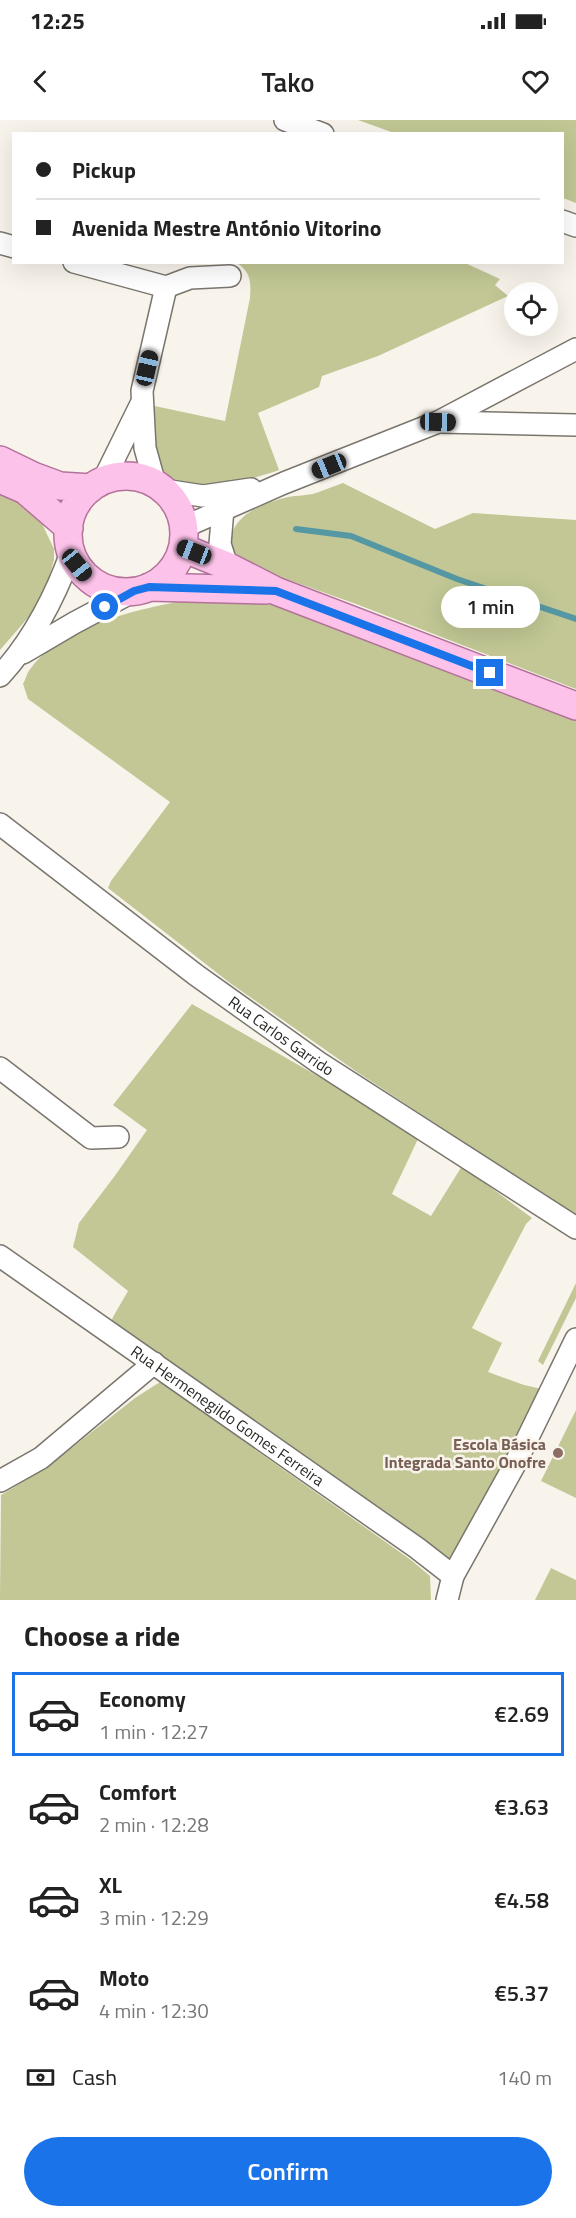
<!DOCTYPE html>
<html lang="en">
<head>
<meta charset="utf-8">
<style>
  body { margin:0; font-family:"Titillium Web",sans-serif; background:#f2f2f2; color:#222; height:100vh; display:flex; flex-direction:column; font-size:22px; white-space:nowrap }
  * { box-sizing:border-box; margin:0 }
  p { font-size:20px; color:#767676 }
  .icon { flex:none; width:33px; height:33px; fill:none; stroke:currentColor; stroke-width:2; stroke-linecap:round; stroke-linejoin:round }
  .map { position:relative; height:1480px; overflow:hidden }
  .details { display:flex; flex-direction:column; background:#fff; flex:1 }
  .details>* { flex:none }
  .top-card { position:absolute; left:12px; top:12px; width:552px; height:132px; border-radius:0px; box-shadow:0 6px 24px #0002; display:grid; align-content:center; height:132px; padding:0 24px; background:#fff }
  .tools { position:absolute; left:504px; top:162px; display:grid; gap:12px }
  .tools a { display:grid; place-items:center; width:54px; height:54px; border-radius:50%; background:#fff; box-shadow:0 6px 24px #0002; font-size:30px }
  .end { position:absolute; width:27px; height:27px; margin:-14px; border:8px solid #1a73e8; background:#fff; box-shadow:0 0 0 3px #fff }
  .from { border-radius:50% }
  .bubble { position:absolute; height:42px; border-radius:21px; background:#fff; box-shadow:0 6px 24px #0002; font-size:20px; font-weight:600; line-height:42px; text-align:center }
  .car { position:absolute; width:18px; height:36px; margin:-18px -9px; border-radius:8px; box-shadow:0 0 4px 2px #0007; background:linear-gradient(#222 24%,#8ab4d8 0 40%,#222 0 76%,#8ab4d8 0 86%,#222 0) }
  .top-card b { display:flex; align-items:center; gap:21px; height:57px; font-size:22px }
  .top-card b+b { border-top:2px solid #e0e0e0 }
  .top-card i { width:15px; height:15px; background:#222 }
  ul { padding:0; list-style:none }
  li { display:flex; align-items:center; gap:18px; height:84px; margin:0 12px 9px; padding:0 12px; border:3px solid transparent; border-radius:0px }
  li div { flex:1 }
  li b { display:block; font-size:22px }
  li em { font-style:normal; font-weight:600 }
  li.active { border-color:#1a73e8 }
  li>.icon { width:54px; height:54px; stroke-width:1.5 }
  h2 { padding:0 24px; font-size:27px; line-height:72px }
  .pay { display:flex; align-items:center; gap:15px; height:66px; padding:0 24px; font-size:22px }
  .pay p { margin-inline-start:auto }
  .primary-button { display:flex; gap:12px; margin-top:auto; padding:12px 24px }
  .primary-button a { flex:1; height:69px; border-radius:36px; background:#1a73e8; color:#fff; font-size:24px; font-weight:600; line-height:69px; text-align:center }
  .status { display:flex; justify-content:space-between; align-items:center; height:42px; padding:0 30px; background:#fff; direction:ltr }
  .status svg { height:16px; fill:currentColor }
  header { display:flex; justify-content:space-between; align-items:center; height:78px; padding:0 24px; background:#fff; font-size:27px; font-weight:600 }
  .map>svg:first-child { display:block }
</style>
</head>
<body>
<div class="status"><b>12:25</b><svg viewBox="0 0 49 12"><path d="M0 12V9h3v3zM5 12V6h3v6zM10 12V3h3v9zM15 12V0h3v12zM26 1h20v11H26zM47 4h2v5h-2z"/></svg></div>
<header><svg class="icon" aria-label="back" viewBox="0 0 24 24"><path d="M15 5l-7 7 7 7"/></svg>Tako<svg class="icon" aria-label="heart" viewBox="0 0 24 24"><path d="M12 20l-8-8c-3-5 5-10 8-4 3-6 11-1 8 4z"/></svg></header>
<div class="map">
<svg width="576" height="1480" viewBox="0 0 576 1480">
  <rect width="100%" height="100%" fill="#f9f4eb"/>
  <path fill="#c2c795" d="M358,0H576V83L563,78L562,14L394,13Z
    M327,142L334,144V142L465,143L500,159L495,165L508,176L378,236L322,256L319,267L258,293L279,350C255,359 204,371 179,363C172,361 165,354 161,348C151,333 150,303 150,285L225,301L250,178C251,162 251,152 237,143Z
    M0,362L37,393L54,429V440L47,465L33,492L0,530Z
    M343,363L435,409L473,393L576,400V569L356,484L239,442C214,404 256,384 288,377C297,375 307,376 316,373C325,370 334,366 343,363Z
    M196,478L261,480L576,600V1096L357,952L230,863L108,768L111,761L170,682L28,579L23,564C26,559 27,552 31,548C66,502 143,489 196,478Z
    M192,884L335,966L418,1019L392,1074L431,1096L462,1046L532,1098L526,1104L472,1208L502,1223L488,1252L524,1265L551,1271L453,1456L107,1211L113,1197L128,1171L73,1127L79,1103L114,1057L147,1010L113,985Z
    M576,1163V1178L543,1245L538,1241Z
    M160,1262L411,1440L430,1456L431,1480H0L1,1375L46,1348L135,1278Z
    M576,1290V1378L541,1361Z
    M551,1448L576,1460V1480H535Z"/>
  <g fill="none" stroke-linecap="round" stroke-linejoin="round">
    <path stroke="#5598a3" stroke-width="6" d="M296,409L351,416L457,459L576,499"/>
    <g stroke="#7a766e" stroke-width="24">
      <g id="minor">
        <path d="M285,0L323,14"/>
        <path d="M562,101L576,106"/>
        <path d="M0,123L14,127"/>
        <path d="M74,142L166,167L190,158L230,156"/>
        <path d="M439,302L576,305"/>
        <path d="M103,361L141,284"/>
        <path d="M155,364L145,328L142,271L166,167"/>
        <path d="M164,370L203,376L251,369"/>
        <path d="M223,389L220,424L227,446"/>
        <path d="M184,407L284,363L438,302L576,229"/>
        <path d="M23,533L74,503L134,471"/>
        <path d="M0,556C32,521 55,477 71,433"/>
        <path id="s1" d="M0,704L196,855L318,942L576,1108"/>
        <path d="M0,948L91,1018L118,1017"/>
        <path id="s2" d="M0,1136L417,1428L453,1456"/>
        <path d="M0,1361L41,1338L154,1243"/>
        <path d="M447,1480L453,1456L514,1346L576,1219"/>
      </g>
    </g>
    <g stroke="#b2729a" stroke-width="30">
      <path id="major" d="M0,340L33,356L60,366L91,368
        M68 414a58 58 0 1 1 116 0a58 58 0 1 1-116 0Z
        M0,359L25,370L69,408
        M183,428L227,446L276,471L576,586
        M149,467L266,470"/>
    </g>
    <use href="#minor" stroke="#fff" stroke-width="21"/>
    <use href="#major" stroke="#fdc2e9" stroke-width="27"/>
  </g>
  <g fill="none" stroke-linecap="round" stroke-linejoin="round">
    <path stroke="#1a73e8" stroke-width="8" d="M105,487L134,471L149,467L276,471L490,553"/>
  </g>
  <circle fill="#8d6e63" stroke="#f9f4eb" stroke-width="2" cx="558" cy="1333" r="6"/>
  <g text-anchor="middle" stroke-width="5" stroke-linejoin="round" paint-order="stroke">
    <g font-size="16" fill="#292724" stroke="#f9f4eb">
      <text dy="6" stroke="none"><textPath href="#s1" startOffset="352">Rua Carlos Garrido</textPath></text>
      <text dy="6" stroke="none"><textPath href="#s2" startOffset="278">Rua Hermenegildo Gomes Ferreira</textPath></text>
    </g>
    <g font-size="16" font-weight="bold" fill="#785e54" stroke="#f9f4eb" text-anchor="end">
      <text x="546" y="1330">Escola Básica<tspan x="546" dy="18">Integrada Santo Onofre</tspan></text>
    </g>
  </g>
</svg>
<div class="tools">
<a><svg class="icon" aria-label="locate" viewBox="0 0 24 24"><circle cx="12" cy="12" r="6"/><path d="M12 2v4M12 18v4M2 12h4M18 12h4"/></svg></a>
</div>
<i class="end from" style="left:105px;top:487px"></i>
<i class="end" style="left:490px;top:553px"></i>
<div class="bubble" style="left:441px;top:466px;width:99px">1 min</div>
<i class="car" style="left:147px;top:248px;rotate:13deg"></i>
<i class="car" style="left:438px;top:302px;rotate:91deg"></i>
<i class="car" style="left:329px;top:346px;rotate:248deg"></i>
<i class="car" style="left:194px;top:432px;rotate:291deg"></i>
<i class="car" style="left:77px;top:445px;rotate:141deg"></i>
<div class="top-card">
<b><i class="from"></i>Pickup</b>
<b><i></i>Avenida Mestre António Vitorino</b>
</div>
</div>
<section class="details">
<h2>Choose a ride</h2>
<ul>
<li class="active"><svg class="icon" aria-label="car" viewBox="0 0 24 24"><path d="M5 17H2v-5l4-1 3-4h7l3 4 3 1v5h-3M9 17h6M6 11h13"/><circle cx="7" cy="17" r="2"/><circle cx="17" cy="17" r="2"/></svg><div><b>Economy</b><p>1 min · 12:27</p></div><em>€2.69</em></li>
<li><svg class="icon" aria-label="car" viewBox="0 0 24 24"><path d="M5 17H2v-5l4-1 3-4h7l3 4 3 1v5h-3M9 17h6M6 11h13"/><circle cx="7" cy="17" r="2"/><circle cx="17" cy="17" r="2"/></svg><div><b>Comfort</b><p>2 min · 12:28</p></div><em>€3.63</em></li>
<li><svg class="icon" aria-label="car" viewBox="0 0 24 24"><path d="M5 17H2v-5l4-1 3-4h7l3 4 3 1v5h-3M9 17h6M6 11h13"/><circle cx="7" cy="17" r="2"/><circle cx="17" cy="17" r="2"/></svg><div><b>XL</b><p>3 min · 12:29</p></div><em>€4.58</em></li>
<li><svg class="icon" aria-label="car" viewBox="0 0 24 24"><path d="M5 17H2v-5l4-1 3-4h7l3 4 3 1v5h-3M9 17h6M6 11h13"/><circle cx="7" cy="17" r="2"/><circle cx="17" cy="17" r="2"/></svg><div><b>Moto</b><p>4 min · 12:30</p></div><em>€5.37</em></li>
</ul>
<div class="pay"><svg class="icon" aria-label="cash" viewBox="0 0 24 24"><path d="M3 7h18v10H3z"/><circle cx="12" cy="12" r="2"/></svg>Cash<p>140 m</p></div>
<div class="primary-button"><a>Confirm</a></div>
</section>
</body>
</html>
